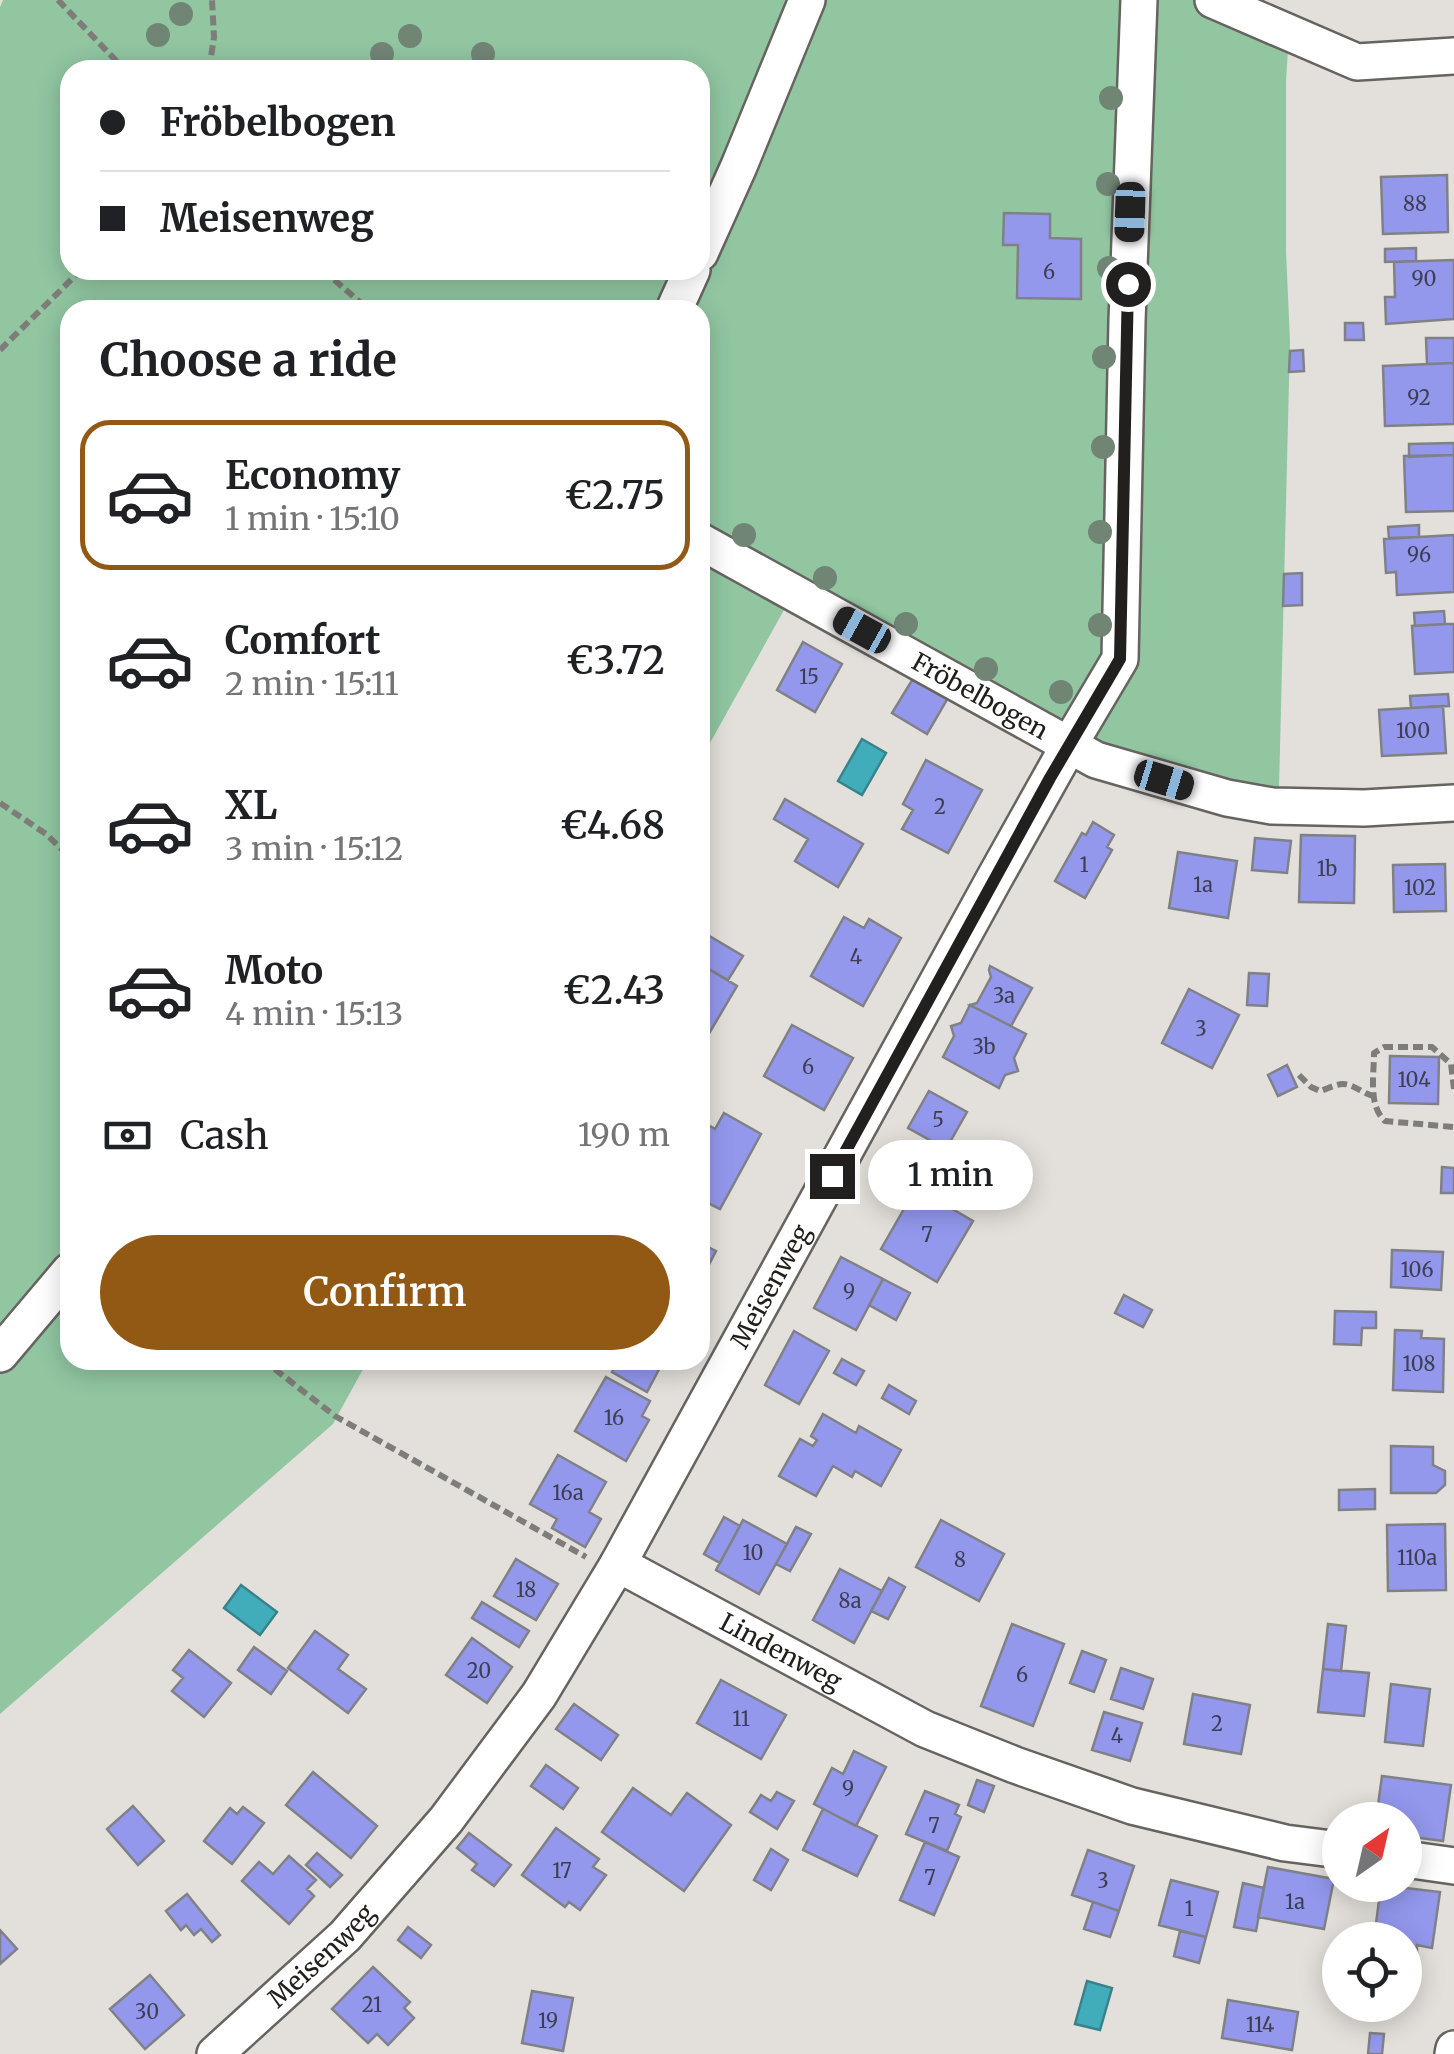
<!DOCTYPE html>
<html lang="en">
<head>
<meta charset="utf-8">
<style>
  body { margin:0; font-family:Merriweather,serif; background:#f2f2f2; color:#202124; height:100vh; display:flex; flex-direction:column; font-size:38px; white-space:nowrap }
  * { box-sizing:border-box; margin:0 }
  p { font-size:32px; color:#757577 }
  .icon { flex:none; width:55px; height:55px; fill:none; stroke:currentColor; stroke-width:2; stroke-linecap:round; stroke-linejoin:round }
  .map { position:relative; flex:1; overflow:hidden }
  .panel { position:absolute; left:60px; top:300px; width:650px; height:1070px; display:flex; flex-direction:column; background:#fff; border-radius:30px; box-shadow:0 5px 25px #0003 }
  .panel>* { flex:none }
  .banner { position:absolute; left:60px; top:60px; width:650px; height:220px; border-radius:30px; box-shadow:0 5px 25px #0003; display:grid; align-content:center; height:220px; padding:0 40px; background:#fff }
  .needle { width:65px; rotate:34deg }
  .buttons { position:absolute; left:1322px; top:1802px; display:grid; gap:20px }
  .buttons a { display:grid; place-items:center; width:100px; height:100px; border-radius:50%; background:#fff; box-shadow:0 5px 25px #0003; font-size:50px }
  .end { position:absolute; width:45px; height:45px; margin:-22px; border:12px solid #21201e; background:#fff; box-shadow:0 0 0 5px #fff }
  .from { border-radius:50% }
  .bubble { position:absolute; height:70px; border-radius:35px; background:#fff; box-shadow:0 5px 25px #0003; font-size:32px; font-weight:600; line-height:70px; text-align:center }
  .car { position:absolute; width:30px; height:60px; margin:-30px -15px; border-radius:12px; box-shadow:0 0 8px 2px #0007; background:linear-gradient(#222 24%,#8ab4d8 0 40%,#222 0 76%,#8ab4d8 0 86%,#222 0) }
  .banner b { display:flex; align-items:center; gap:35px; height:95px; font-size:38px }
  .banner b+b { border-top:2px solid #e0e0e0 }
  .banner i { width:25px; height:25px; background:#202124 }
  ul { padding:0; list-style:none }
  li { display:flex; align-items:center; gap:30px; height:150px; margin:0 20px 15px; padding:0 20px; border:5px solid transparent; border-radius:30px }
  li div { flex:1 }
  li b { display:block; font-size:38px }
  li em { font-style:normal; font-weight:600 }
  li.selected { border-color:#925915 }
  li>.icon { width:90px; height:90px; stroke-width:1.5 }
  h2 { padding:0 40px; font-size:45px; line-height:120px }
  .pay { display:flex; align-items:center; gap:25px; height:110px; padding:0 40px; font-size:38px }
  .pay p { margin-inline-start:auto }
  .button { display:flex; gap:20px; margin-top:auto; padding:20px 40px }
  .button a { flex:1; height:115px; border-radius:60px; background:#925915; color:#fff; font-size:40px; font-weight:600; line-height:115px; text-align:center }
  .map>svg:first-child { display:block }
</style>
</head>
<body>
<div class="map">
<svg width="1454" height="2054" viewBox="0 0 1454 2054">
  <rect width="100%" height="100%" fill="#e3e0db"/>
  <path fill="#91c6a1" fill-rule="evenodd" d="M3,0H1213L1289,33L1286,82V251L1290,341L1279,789L1096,760L794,592L700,761V310H70V1360H368L333,1424L0,1714V7ZM70,70H700V270H70Z"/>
  <path fill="#42adba" stroke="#38838b" stroke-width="2.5" d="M862,739L886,753L862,795L838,781Z
    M241,1585L277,1612L260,1635L224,1608Z
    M1087,1981L1112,1988L1100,2030L1075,2024Z"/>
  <path fill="#9398ed" stroke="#808186" stroke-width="2.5" d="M1447,175L1448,232L1383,234L1381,177Z
    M1004,213L1050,214V238L1081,239V299L1017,298L1018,245H1003Z
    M1416,248V261L1385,262V249Z
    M1454,260V319L1386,324L1385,297H1395L1394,262Z
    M1345,323H1363L1364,340H1345Z
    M1426,338H1454V363L1427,364Z
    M1303,350L1304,371L1289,372L1290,351Z
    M1454,363V424L1385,426L1383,366Z
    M1454,443V455L1409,457V444Z
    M1454,455V511L1406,512L1404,456Z
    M1419,525V537L1389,538L1388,527Z
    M1454,535V592L1397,595L1396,572L1386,573L1384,539Z
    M1302,573V605L1283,606L1284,574Z
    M1444,611L1445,624L1415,626L1414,613Z
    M1445,624H1454V672L1415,674L1412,626Z
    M803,642L842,664L815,712L777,690Z
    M914,677L948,698L927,734L892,713Z
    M1448,694L1449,706L1411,708L1410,696Z
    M1443,706L1446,753L1382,756L1379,710Z
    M926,760L982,790L948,853L902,829L913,810L903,804Z
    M785,799L863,844L838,887L795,861L808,839L774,819Z
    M1093,822L1114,835L1107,847L1112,850L1085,898L1055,881L1082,833L1086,835Z
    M1301,835L1355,836L1354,903L1299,902Z
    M1255,838L1291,841L1287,873L1252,870Z
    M1178,852L1237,861L1228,918L1169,908Z
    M1445,864L1446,911L1394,912L1393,865Z
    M844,917L864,928L869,919L901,938L863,1006L811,976Z
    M701,931L743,956L728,980L700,964Z
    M700,964L737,986L707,1037L700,1032Z
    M990,966L1032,988L1011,1026L970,1005L977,1003L991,977L989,970Z
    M1249,973L1269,974L1267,1006L1247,1005Z
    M1189,989L1239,1015L1212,1068L1162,1043Z
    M970,1005L1026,1034L1014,1058L1018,1071L1005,1075L999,1088L943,1057L954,1036L951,1026L961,1023Z
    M792,1025L853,1058L824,1110L764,1076Z
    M1390,1056L1439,1057L1438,1104L1389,1103Z
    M1287,1065L1297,1087L1278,1096L1268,1075Z
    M929,1091L967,1112L946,1149L908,1128Z
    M724,1113L761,1134L720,1209L700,1199V1144L710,1126L715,1129Z
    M900,1163L935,1183L929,1195L916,1188L907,1203L885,1190Z
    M1442,1167L1454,1168V1193H1441Z
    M916,1188L973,1221L937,1282L881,1249Z
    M700,1243L716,1251L703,1276L708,1292L700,1294Z
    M1392,1250L1443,1252L1441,1290L1391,1287Z
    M841,1257L883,1279L856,1330L814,1308Z
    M883,1279L910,1293L896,1320L869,1305Z
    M1124,1295L1152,1310L1143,1327L1115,1313Z
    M1335,1311L1376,1312V1328H1362L1361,1345L1334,1344Z
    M1395,1330L1422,1331L1421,1338L1444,1339L1443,1392L1393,1390Z
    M794,1331L829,1351L799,1404L765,1385Z
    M842,1359L864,1371L856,1385L834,1373Z
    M619,1360H664L647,1392L612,1372Z
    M606,1377L650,1401L642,1416L649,1420L626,1461L575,1431Z
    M889,1385L916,1401L909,1414L882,1398Z
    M823,1414L856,1433L859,1426L901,1450L881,1486L855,1471L852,1477L833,1466L816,1496L779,1476L800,1439L813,1446L817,1440L811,1436Z
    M1391,1446L1433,1447V1465L1445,1471V1485L1436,1493H1391Z
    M558,1455L606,1482L589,1512L601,1519L585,1547L552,1528L557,1519L530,1504Z
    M1375,1489V1509L1339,1510V1490Z
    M724,1517L740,1526L720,1563L704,1554Z
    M743,1520L787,1544L759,1594L716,1570Z
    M941,1520L1004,1554L979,1601L916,1567Z
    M1445,1524L1446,1590L1388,1591L1387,1525Z
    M796,1527L811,1534L790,1571L776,1564Z
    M516,1559L558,1584L536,1620L494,1596Z
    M840,1569L882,1591L854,1643L813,1620Z
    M889,1578L905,1587L888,1619L871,1611Z
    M482,1602L529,1631L519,1647L472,1618Z
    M1012,1624L1064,1644L1033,1726L981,1706Z
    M1328,1624L1346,1626L1341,1671L1323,1669Z
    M315,1631L348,1655L338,1669L366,1689L348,1713L288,1668Z
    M472,1638L512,1667L487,1703L446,1675Z
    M254,1647L287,1671L271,1694L238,1670Z
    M189,1650L231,1683L204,1717L172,1691L183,1678L173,1670Z
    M1082,1651L1106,1660L1094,1692L1070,1683Z
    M1121,1668L1153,1679L1143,1709L1111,1699Z
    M1323,1669L1369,1673L1364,1716L1318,1712Z
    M721,1680L786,1715L761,1759L697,1723Z
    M1391,1684L1430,1689L1423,1746L1385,1742Z
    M1193,1694L1250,1705L1241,1754L1184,1744Z
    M574,1704L618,1735L601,1760L556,1729Z
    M1104,1712L1142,1723L1130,1761L1092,1750Z
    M854,1751L886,1767L856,1826L814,1804L832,1768L843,1774Z
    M546,1765L578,1788L563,1809L531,1786Z
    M313,1772L377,1826L351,1858L286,1805Z
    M1382,1776L1451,1785L1443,1841L1405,1836V1820H1376Z
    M977,1780L994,1786L984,1812L968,1805Z
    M633,1788L671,1815L687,1793L731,1825L684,1891L602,1832Z
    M925,1791L959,1805L955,1814L961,1817L947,1851L906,1834Z
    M777,1792L794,1801L777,1829L750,1812L761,1795L771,1801Z
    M133,1806L164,1841L138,1865L107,1829Z
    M243,1807L264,1823L232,1864L204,1841L230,1808L237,1814Z
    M823,1809L877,1836L857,1876L803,1850Z
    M556,1828L599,1859L593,1867L606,1875L580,1910L569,1902L565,1907L522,1875Z
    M469,1833L511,1865L494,1886L472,1870L477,1864L457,1848Z
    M925,1842L959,1857L934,1915L900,1900Z
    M771,1849L788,1860L771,1890L754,1880Z
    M1088,1850L1134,1866L1119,1911L1072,1895Z
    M317,1853L342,1875L330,1887L306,1865Z
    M289,1856L316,1880L307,1889L314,1896L289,1924L242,1881L259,1862L273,1874Z
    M1268,1867L1334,1879L1324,1929L1258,1917Z
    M1171,1880L1218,1892L1206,1937L1159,1925Z
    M1243,1883L1264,1888L1256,1931L1234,1927Z
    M1381,1885L1440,1892L1432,1948L1417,1945V1953L1405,1952V1940L1374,1939Z
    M187,1894L220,1935L212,1942L201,1929L194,1935L186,1925L181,1930L166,1911Z
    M1093,1902L1119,1911L1110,1937L1084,1929Z
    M408,1927L431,1945L421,1958L398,1940Z
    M0,1930L17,1949L0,1964Z
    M1180,1931L1206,1937L1199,1963L1174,1956Z
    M373,1967L410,2002L404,2008L414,2018L388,2045L377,2034L368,2043L332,2009Z
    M150,1975L184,2015L145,2049L110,2009Z
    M532,1991L573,1998L563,2051L522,2043Z
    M1228,2000L1298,2012L1292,2050L1222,2038Z
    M1370,2033L1384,2034L1382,2054H1368Z"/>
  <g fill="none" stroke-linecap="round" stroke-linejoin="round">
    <g stroke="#676460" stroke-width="40">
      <g id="minor">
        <path d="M1213,0L1357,62L1454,56"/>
        <path d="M700,253L739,166L807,0"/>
        <path d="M674,310L692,270"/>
        <path id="s1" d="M700,541L1096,760L1227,798L1272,806L1364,808L1454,803"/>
        <path d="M0,1354L70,1271"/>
        <path id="s2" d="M618,1564L925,1729L1015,1765L1132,1806L1285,1843L1340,1850"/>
        <path d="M1405,1859L1454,1866"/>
        <path id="s3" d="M215,2054L345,1936L446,1820L539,1695L618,1564L994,879L1069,745L1120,659L1127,321L1139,0"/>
        <path d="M1453,2054L1454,2049"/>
      </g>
    </g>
    <path stroke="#7f7d79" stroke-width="6" stroke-dasharray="10 5" stroke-linecap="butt" d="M58,0L125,70
      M209,70L214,37L212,0
      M323,270L369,310
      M0,350L81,270
      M0,803L46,834L70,857
      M1299,1075L1311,1087L1320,1091C1327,1089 1336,1084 1343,1084C1354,1084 1363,1094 1374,1096
      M1453,1127L1385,1121C1368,1106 1374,1075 1374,1053L1384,1047H1432L1451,1064L1454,1089
      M263,1360L335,1416L586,1557"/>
    <use href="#minor" stroke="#fff" stroke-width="35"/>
  </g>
  <g fill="#718575">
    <circle cx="181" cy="14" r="12"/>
    <circle cx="158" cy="35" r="12"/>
    <circle cx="410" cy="36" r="12"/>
    <circle cx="382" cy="54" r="12"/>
    <circle cx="483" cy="54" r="12"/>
    <circle cx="1111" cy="98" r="12"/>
    <circle cx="1108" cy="184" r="12"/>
    <circle cx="1109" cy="268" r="12"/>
    <circle cx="1104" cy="357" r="12"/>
    <circle cx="1103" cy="447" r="12"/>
    <circle cx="1100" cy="532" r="12"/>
    <circle cx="744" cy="535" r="12"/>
    <circle cx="825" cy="578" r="12"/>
    <circle cx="906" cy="624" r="12"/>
    <circle cx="1100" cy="625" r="12"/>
    <circle cx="986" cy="669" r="12"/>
    <circle cx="1061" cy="692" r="12"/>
  </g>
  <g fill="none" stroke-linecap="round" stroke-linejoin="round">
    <path stroke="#21201e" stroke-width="12" d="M832,1176L1050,778L1120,659L1128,284"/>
  </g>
  <g text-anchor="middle" stroke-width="10" stroke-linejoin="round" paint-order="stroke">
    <g font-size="20" fill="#3e3e52">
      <text x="1415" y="211">88</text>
      <text x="1049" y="279">6</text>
      <text x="1424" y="286">90</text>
      <text x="1419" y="405">92</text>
      <text x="1419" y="562">96</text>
      <text x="809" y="684">15</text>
      <text x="1413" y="738">100</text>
      <text x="940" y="814">2</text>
      <text x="1084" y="872">1</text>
      <text x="1327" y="876">1b</text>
      <text x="1203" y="892">1a</text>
      <text x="1420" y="895">102</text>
      <text x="856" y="964">4</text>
      <text x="1004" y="1003">3a</text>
      <text x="1201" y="1036">3</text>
      <text x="984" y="1054">3b</text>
      <text x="808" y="1074">6</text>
      <text x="1414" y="1087">104</text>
      <text x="938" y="1127">5</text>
      <text x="927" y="1242">7</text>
      <text x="1417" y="1277">106</text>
      <text x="849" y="1299">9</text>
      <text x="1419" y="1371">108</text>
      <text x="614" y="1425">16</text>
      <text x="568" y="1500">16a</text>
      <text x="753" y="1560">10</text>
      <text x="1417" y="1565">110a</text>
      <text x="960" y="1567">8</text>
      <text x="526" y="1597">18</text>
      <text x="850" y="1608">8a</text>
      <text x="479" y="1678">20</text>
      <text x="1022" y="1682">6</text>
      <text x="741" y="1726">11</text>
      <text x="1217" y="1731">2</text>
      <text x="1117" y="1743">4</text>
      <text x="848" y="1796">9</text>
      <text x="934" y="1833">7</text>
      <text x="562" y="1878">17</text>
      <text x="930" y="1885">7</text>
      <text x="1103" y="1888">3</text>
      <text x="1295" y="1909">1a</text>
      <text x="1189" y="1916">1</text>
      <text x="372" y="2012">21</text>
      <text x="147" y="2019">30</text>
      <text x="548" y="2028">19</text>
      <text x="1260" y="2032">114</text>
    </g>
    <g font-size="25" fill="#21201e" stroke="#e3e0db">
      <text dy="9" stroke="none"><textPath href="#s1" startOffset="320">Fröbelbogen</textPath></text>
      <text dy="9" stroke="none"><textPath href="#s3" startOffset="955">Meisenweg</textPath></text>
      <text dy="9" stroke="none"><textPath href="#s2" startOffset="185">Lindenweg</textPath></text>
      <text dy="9" stroke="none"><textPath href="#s3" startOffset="145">Meisenweg</textPath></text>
    </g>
  </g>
</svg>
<div class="buttons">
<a><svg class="needle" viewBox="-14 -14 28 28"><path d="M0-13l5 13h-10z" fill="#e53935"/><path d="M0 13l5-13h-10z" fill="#757577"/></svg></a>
<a><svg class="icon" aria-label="locate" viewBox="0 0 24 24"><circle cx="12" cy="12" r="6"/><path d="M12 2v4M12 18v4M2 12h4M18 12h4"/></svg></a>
</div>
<i class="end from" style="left:1128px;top:284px"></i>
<i class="end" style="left:832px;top:1176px"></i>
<div class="bubble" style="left:868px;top:1140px;width:165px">1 min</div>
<i class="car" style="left:1130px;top:212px;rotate:182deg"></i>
<i class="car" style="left:862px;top:630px;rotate:299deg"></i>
<i class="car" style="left:1164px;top:780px;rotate:107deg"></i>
<div class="banner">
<b><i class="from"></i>Fröbelbogen</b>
<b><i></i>Meisenweg</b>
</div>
<section class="panel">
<h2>Choose a ride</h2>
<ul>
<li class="selected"><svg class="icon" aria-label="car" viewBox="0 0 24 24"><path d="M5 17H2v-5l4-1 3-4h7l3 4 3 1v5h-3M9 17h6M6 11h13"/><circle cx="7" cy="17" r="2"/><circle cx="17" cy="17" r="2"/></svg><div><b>Economy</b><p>1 min · 15:10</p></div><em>€2.75</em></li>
<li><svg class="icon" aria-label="car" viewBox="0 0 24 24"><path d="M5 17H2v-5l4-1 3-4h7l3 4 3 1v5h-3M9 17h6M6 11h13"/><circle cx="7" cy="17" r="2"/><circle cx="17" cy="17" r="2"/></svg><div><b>Comfort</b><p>2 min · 15:11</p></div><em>€3.72</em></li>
<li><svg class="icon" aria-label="car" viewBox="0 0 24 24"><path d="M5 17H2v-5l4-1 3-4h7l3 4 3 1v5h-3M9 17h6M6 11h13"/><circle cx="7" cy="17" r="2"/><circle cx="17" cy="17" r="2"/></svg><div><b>XL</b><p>3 min · 15:12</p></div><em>€4.68</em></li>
<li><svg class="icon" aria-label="car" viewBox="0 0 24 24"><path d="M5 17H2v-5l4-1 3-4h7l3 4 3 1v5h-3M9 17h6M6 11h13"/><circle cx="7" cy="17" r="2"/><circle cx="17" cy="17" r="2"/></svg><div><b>Moto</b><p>4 min · 15:13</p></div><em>€2.43</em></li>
</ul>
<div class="pay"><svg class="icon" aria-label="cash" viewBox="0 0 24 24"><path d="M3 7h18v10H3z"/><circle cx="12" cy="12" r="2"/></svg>Cash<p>190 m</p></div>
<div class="button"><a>Confirm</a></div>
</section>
</div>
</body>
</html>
